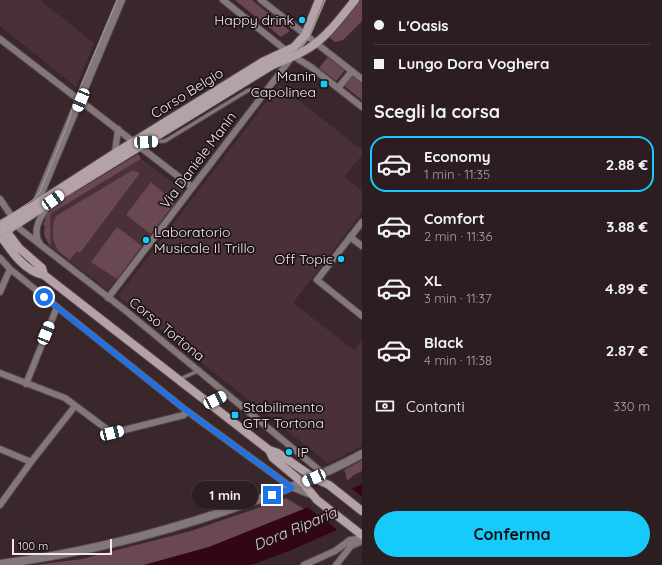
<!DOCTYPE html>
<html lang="it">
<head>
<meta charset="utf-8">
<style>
  body { margin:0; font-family:Quicksand,sans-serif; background:#34262a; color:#f1f3f6; height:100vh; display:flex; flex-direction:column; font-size:15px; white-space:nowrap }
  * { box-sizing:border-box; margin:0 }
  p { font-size:13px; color:#a6a2a5 }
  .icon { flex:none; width:22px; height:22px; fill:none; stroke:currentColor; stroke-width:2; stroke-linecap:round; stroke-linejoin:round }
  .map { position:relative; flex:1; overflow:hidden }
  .details { display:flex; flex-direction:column; background:#2c1d21; width:300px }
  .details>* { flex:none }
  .banner { display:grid; align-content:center; height:88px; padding:0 12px; background:#2c1d21 }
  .scale { position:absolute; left:12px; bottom:10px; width:100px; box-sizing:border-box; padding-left:4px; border:2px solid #f5e8eb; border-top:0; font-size:11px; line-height:14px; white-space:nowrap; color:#f5e8eb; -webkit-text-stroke:3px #1b1315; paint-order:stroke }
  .end { position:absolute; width:18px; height:18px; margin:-9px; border:5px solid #1a73e8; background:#fff; box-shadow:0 0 0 2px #fff }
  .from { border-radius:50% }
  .bubble { position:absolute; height:28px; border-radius:14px; background:#2c1d21; box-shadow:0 1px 3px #0004,0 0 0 1px #483b3f; font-size:13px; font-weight:700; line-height:28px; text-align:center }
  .car { position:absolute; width:12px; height:24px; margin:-12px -6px; border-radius:5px; box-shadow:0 0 3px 1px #0007; background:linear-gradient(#fff 24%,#345 0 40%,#fff 0 76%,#345 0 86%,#fff 0) }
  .banner b { display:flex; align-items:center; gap:14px; height:38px; font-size:15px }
  .banner b+b { border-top:1px solid #483b3f }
  .banner i { width:10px; height:10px; background:#f1f3f6 }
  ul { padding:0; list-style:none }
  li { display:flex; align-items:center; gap:12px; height:56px; margin:0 8px 6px; padding:0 4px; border:2px solid transparent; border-radius:16px }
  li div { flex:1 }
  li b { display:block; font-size:15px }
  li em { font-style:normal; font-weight:700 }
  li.selected { border-color:#16cafb }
  li>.icon { width:36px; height:36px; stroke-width:1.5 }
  h2 { padding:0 12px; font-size:18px; line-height:48px }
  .pay { display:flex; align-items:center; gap:10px; height:44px; padding:0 12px; font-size:15px }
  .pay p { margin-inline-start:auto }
  .action { display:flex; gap:8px; margin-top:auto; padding:8px 12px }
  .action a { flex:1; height:46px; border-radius:24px; background:#16cafb; color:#111; font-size:16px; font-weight:700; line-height:46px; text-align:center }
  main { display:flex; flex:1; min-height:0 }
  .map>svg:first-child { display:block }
</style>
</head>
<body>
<main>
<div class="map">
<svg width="362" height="565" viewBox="0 0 362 565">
  <rect width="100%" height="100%" fill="#3a272c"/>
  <path fill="#4a3037" d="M0,0H40L94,43L76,87L0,26Z
    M279,85L362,150V155L344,177L362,191V212L293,303L354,350L362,341V446L328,463L118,296Z
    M141,159L184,191L108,290L51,247L49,214Z"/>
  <path fill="#694851" d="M235,0H252L290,31L281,37Z
    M359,0H362V21L343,40L335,42L327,36Z
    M328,57L345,70L336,81L319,68Z
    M353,75L362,83V100L344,86Z
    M138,154L141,159L50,214L51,247C47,241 42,234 45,227L43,224L45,221L46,213L49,212L50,207Z
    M133,170L140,173L80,253L77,251L69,261C67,256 63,256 60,252C51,243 51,226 56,216Z
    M151,182L175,203L151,234L126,215Z
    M117,227L142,246L117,279L91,262Z
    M362,460V471L354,475L348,480L346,478V474L344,470Z
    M286,498L304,509L209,547L144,565H34L82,559L191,531Z"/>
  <path fill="#320517" d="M362,484V519L289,551L251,565H144L209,547L304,509Z"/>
  <path fill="#3a272c" d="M350,487L362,497V521L339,531L306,506Z"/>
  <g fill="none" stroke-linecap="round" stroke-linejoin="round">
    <g stroke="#58464b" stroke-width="5">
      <path id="service" d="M298,51L308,37L324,0
        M151,142L165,141L247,91C254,88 258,91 260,98
        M180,379L198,371
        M210,403L226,395"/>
    </g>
    <g stroke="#58464b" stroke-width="8">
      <path id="minor" d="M223,0L293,56L311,67L362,107
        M261,0L362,79
        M0,39L192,187
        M338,88L352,71
        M115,153L118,129
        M0,199L20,229L126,311L324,474
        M362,222L317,280L362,316
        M350,237L362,246
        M40,244C31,230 41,215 50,204
        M0,258L10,269L57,307L187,411L291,487L311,495
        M0,292L10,269
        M108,298L292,57
        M0,373L65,398L112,433L184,415L187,411
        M26,384L57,307
        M0,449L31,462
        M0,505L31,462L75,406
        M304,565L335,551L350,540L362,538
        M336,565L351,546L362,541"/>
    </g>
    <g stroke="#58464b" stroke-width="10">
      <path id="tertiary" d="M36,204L121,0
        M0,564C77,554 151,536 225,511C272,495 318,478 362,454"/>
    </g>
    <g stroke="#58464b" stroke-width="10">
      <path id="secondary" d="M0,225L36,204L115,153L264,61L294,47L305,35L319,0
        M4,228L19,248L42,268L44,275
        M0,235C11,251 24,271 44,275L269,450L278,453L314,478L329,485L362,511
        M0,235L36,212L60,195L269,67C282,60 297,56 309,48C327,37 342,16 355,0
        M269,450L273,458L303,483L317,500L362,535"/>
    </g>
    <use href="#service" stroke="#82787b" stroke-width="3"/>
    <use href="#minor" stroke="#82787b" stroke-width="6"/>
    <use href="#tertiary" stroke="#82787b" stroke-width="8"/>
    <use href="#secondary" stroke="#b3a3a7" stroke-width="8"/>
    <path stroke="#ab9c9f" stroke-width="1" d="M0,222L34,199L40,192L67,126L76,97L117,0
      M0,237L294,56L309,38L325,0"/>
  </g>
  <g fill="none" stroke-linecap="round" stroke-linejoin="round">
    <path stroke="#1a73e8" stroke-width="5" d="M44,297L187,411L292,488L272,495"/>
  </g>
  <g fill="#16cafb" stroke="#1b1315" stroke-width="1.5">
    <circle cx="302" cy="20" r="4"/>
    <rect x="320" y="80" width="8" height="8" rx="2"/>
    <circle cx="146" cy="240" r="4"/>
    <circle cx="341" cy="259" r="4"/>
    <rect x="231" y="411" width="8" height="8" rx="2"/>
    <circle cx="289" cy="452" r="4"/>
  </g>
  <g text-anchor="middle" stroke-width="3.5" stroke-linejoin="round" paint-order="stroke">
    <g font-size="14" fill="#f5e8eb" stroke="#1b1315" text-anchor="end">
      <text x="294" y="25">Happy drink</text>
      <text x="316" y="81">Manin<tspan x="316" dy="16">Capolinea</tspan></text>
      <text x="154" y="237" text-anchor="start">Laboratorio<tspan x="154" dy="16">Musicale Il Trillo</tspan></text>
      <text x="333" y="264">Off Topic</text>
      <text x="243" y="412" text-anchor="start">Stabilimento<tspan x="243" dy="16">GTT Tortona</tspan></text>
      <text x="297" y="457" text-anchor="start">IP</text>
    </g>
    <g font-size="14" fill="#f5e8eb" stroke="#1b1315">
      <text transform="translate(187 93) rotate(-32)" y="5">Corso Belgio</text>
      <text transform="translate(198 160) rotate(-53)" y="5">Via Daniele Manin</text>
      <text transform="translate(167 329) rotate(39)" y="5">Corso Tortona</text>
    </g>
    <g font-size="15" font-style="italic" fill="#f6c1cf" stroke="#1b1315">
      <text transform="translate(295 529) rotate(-23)" y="5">Dora Riparia</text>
    </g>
  </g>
</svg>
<div class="scale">100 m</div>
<i class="end from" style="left:44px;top:297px"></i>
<i class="end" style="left:272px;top:495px"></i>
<div class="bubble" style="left:192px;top:481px;width:66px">1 min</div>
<i class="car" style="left:81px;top:100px;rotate:203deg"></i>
<i class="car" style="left:146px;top:142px;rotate:87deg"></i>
<i class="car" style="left:53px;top:200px;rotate:55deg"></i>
<i class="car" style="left:46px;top:333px;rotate:22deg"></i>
<i class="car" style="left:215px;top:400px;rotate:63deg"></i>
<i class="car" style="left:112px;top:433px;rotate:76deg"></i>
<i class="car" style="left:314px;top:478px;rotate:247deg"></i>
</div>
<section class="details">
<div class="banner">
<b><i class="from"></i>L'Oasis</b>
<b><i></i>Lungo Dora Voghera</b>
</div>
<h2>Scegli la corsa</h2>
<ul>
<li class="selected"><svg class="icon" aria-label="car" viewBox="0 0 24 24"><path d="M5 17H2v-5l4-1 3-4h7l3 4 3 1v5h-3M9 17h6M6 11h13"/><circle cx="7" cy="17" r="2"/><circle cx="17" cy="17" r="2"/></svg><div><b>Economy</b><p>1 min · 11:35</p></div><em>2.88 €</em></li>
<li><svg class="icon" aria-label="car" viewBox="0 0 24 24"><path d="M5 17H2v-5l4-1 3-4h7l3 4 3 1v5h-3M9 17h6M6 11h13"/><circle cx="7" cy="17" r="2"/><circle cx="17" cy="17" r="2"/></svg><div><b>Comfort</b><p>2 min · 11:36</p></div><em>3.88 €</em></li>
<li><svg class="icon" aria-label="car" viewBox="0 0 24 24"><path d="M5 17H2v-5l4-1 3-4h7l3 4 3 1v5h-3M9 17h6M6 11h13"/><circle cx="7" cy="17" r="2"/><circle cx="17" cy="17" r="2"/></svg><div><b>XL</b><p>3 min · 11:37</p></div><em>4.89 €</em></li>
<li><svg class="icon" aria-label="car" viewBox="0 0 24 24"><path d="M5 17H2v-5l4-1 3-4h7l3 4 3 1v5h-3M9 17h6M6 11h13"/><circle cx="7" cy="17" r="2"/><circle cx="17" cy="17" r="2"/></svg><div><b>Black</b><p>4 min · 11:38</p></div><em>2.87 €</em></li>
</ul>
<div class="pay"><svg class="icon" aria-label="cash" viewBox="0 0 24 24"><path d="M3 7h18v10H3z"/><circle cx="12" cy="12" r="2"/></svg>Contanti<p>330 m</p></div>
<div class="action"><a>Conferma</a></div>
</section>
</main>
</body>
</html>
